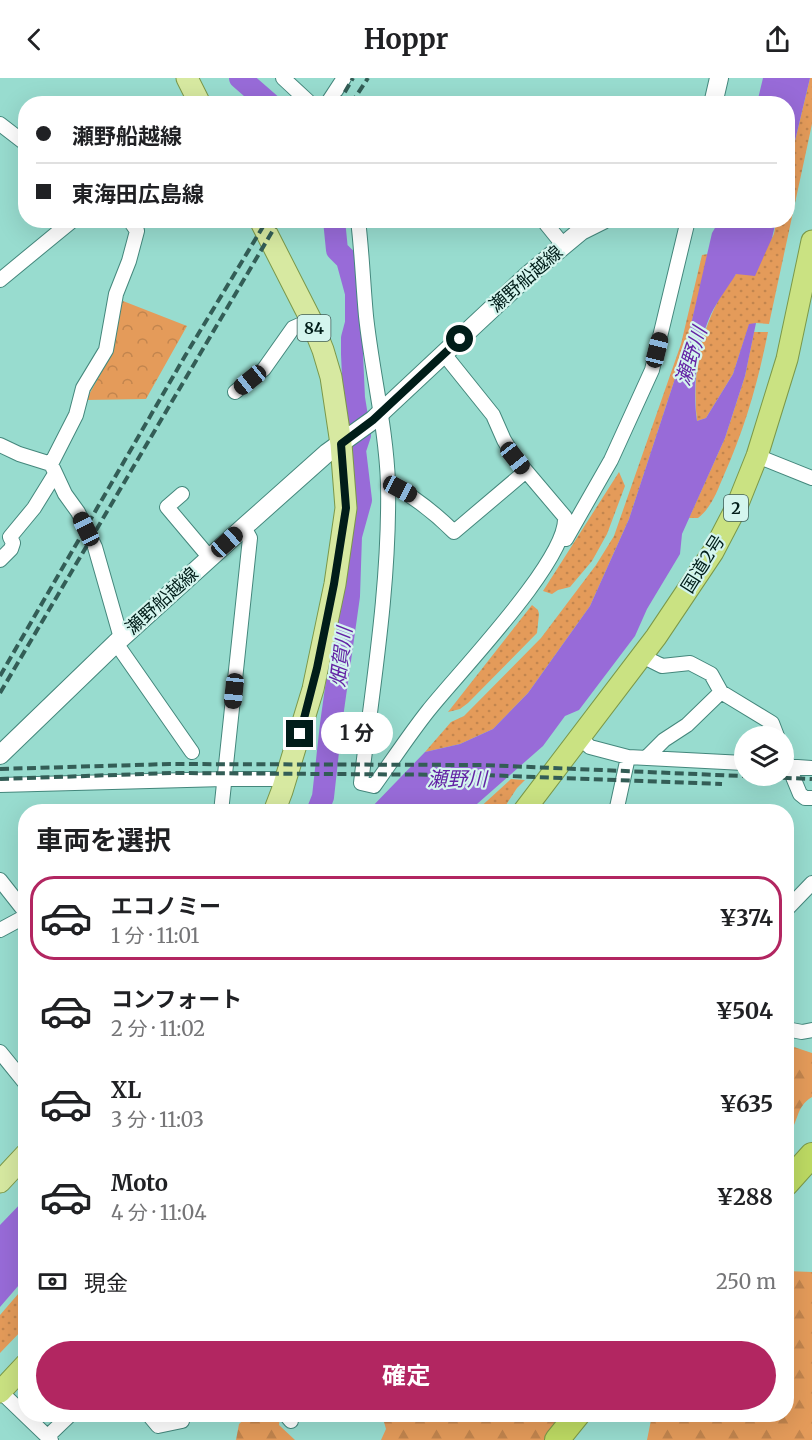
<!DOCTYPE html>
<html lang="ja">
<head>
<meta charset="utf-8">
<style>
  body { margin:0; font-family:Merriweather,"Noto Sans JP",serif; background:#f6f6f6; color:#202124; height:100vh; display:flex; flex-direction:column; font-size:22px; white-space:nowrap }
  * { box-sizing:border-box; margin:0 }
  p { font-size:20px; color:#757577 }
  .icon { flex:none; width:33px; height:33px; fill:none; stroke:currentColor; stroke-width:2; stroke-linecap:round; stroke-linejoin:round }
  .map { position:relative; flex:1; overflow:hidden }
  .panel { position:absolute; left:18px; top:726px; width:776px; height:618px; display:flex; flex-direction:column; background:#fff; border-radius:24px; box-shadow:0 6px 24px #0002 }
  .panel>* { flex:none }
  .hud { position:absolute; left:18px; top:18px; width:777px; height:132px; border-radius:24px; box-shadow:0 6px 24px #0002; display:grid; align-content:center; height:132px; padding:0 18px; background:#fff }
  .controls { position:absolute; left:734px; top:648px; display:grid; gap:12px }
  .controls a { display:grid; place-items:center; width:60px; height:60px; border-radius:50%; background:#fff; box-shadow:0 6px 24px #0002; font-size:30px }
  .end { position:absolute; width:27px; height:27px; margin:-14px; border:8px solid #011d19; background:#fff; box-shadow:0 0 0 3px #fff }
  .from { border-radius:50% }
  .bubble { position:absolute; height:42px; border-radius:21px; background:#fff; box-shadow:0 6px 24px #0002; font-size:20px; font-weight:700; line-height:42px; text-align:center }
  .car { position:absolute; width:18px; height:36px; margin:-18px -9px; border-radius:8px; box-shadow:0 0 4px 2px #0007; background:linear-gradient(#222 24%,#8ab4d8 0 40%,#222 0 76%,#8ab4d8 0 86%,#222 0) }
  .hud b { display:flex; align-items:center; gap:21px; height:57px; font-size:22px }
  .hud b+b { border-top:2px solid #e0e0e0 }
  .hud i { width:15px; height:15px; background:#202124 }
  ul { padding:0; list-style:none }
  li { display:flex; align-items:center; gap:18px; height:84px; margin:0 12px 9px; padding:0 6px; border:3px solid transparent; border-radius:24px }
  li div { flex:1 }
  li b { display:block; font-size:22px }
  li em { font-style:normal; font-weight:700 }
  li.active { border-color:#b22661 }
  li>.icon { width:54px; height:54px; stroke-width:1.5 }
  h2 { padding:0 18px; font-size:27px; line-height:72px }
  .pay { display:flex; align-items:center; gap:15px; height:66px; padding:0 18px; font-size:22px }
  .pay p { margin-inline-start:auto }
  .button { display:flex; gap:12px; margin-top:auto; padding:12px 18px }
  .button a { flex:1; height:69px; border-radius:36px; background:#b22661; color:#fff; font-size:24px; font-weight:700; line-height:69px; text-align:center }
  header { display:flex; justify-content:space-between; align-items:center; height:78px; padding:0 18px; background:#fff; font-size:27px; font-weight:700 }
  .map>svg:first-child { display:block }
</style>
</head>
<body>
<header><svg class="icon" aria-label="back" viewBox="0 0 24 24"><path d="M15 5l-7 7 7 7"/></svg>Hoppr<svg class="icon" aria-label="share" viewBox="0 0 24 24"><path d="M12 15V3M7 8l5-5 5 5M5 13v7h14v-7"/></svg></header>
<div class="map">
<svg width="812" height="1362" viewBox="0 0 812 1362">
  <defs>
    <pattern id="grass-dots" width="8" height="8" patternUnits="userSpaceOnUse" patternTransform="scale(1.5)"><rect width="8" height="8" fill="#e49b5a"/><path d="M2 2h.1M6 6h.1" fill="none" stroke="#c2854e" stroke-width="1.8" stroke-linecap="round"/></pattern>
    <pattern id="forest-firs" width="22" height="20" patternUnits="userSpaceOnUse" patternTransform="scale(1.5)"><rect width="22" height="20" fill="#e49b5a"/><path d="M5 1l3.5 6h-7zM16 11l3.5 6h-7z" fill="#c2854e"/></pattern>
    <pattern id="park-crowns" width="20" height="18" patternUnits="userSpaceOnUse" patternTransform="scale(1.5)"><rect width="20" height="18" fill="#e49b5a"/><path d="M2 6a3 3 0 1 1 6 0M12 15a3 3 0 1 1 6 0" fill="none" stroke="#c2854e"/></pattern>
  </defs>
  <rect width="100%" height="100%" fill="#98dccf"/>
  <path fill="url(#grass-dots)" d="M810,0H812V46L769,246L756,245L749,247L733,296L706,340L697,343C691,292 703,236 736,196C746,184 764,173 772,160C775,156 775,148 776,143L788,142V92Z
    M708,176L687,264L629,441L590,528L528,615L493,651L460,666L425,674L451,644L464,638L541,560L596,487L614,458L681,266L702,177Z
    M754,254H768C758,304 745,350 724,397C717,413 712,429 698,440H689L725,360L745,298Z
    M619,394L625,408L607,456L592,483L570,509L558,512L552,516L543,513Z
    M532,527L538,532L539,536L537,555L468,625L460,631L448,634Z
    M511,701L525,702L517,710L502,733H476Z
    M25,1208V1249L0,1275V1237Z"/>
  <path fill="url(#forest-firs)" d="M786,969H794L812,975V1019C794,1030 800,1045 786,1059Z
    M786,1193L812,1194V1362H647L652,1337L786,1336Z
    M280,1336L279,1347L295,1362H236L239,1346L249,1337Z
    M382,1337H566L546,1362H381L386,1351Z"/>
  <path fill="url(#park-crowns)" d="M123,223L187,248L146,321L86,322L110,279L117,232Z"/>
  <path fill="#986bd8" d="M763,0H810L788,92V26L757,25Z
    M719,143H776L772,160L755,198L736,196C728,209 718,222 711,236C697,266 692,310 697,343L706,340L733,296L749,246L756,245L745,298L725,360L682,456L680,476L647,531L635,558L579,632L565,638L543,668L469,733H368L425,674L460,666L493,651L528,615L590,528L629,441L687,264L712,155Z
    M25,1121V1200L0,1229V1147Z"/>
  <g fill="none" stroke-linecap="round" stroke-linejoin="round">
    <path stroke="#986bd8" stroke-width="22" d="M240,0L270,26
      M317,734L323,719L331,646L349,518L351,458L361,422L355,372L360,357L354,320L352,276V260L356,245V215L347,182L337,172L334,142"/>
    <g stroke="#44877c" stroke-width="16">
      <path id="minor" d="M283,0L311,26
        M327,26L344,0
        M0,46L26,66
        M358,142C362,174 363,206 366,238C372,294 386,349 388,405C390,505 373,606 361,705L374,708C392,683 409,657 428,633C457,596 568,482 565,439L515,380L504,362L493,337L444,276
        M543,142L564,168
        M0,202L73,142
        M235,314L264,291L293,250L311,242
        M0,367L19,376L51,386
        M757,378L812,400
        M388,404C413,418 433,433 454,454L526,393
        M182,416L167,429L210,480
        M566,461L611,382L652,292L688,142
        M0,482L11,471L13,465L10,459L34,430L55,396
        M121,560L95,469L78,434L65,416L51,386L76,337L83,310L106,272L116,216L129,183L137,153L131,144L127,142
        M116,565L192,674
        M642,578L662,588L690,585L711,596L721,614L772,645L777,658
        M580,660L590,669L628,679L744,685
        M783,675L800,716L805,720H812
        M647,679L664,662L687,647L721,614
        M783,688L812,690
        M0,707L224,701H286
        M221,734L250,460L244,449
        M616,734L628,679
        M0,802L26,835
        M786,832L812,805
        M0,852L26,838
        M786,951L802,954L812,952
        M0,974L26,1006
        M0,1313L51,1362
        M148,1336L158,1348L182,1343
        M285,1336L291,1343
        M48,1358L71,1336"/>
    </g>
    <g stroke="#44877c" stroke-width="20">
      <path id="secondary" d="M713,26L719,0
        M0,677L116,565L244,449L327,375L373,342L527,198L581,153L603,142"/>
    </g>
    <g stroke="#7b9849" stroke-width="23">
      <path id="primary" d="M187,0L200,26
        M260,142L311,242L323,272L331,299L341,366L346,430L335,506L313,611L282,713L274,734
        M0,1104L26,1076"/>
    </g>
    <g stroke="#7b9849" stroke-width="23">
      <path id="trunk" d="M523,734L656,559L713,474L737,428L757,378L787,281L812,163
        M0,1314L26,1286"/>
    </g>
    <g stroke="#7b9849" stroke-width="26">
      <path id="motorway" d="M786,1106L812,1077
        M557,1362L578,1336"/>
    </g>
    <use href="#minor" stroke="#fff" stroke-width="14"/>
    <use href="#secondary" stroke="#fff" stroke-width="18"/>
    <use href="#primary" stroke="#d7e9a1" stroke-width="21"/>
    <use href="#trunk" stroke="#cae282" stroke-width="21"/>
    <use href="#motorway" stroke="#bdda63" stroke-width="24"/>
    <path stroke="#335d56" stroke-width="4" stroke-dasharray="9 4.5" stroke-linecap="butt" d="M338,26L353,0
      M351,26L368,0
      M0,598L185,278L267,142
      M0,615L279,142
      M0,691L170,686L483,687L812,701
      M0,701L171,695L483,697L722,706"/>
  </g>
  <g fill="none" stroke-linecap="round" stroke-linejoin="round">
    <path stroke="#011d19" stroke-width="8" d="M300,656L317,590L334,506L346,430L341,366L373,342L460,261"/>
  </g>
  <g text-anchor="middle" stroke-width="4.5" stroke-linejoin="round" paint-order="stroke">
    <g fill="#d4f5ee" stroke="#405e59" stroke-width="1.5">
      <rect x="297.5" y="237" width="33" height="26" rx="4.5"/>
      <rect x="724" y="417" width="24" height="26" rx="4.5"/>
    </g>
    <g font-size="16" font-weight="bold" fill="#011d19">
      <text x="314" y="256">84</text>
      <text x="736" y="436">2</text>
    </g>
    <g font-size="18" fill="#011d19" stroke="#d4f5ee">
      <text transform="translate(526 201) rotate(-41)" y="6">瀬野船越線</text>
      <text transform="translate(703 486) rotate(-58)" y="6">国道2号</text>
      <text transform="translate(162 523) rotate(-42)" y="6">瀬野船越線</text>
    </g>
    <g font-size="20" font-style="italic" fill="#6424a5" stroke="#d4f5ee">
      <text transform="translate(691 278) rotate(-72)" y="7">瀬野川</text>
      <text transform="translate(341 579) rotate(-83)" y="7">畑賀川</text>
      <text x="457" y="708">瀬野川</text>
    </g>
  </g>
</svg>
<div class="controls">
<a><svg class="icon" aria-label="layers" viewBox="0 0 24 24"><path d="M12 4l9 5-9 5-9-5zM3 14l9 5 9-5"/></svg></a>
</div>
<i class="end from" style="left:460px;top:261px"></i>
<i class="end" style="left:300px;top:656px"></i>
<div class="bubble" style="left:321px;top:634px;width:72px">1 分</div>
<i class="car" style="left:657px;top:272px;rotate:14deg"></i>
<i class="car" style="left:250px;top:302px;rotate:231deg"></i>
<i class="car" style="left:515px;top:380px;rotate:142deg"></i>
<i class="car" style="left:400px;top:411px;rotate:118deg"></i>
<i class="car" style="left:86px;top:451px;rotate:334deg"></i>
<i class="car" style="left:227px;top:464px;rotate:48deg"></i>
<i class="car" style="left:234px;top:613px;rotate:186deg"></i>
<div class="hud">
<b><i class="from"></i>瀬野船越線</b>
<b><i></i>東海田広島線</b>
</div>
<section class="panel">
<h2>車両を選択</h2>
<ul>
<li class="active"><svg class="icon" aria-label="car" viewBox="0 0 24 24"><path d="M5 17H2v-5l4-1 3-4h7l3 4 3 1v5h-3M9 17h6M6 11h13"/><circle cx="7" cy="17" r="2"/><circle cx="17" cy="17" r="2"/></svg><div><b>エコノミー</b><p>1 分 · 11:01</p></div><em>¥374</em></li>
<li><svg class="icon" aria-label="car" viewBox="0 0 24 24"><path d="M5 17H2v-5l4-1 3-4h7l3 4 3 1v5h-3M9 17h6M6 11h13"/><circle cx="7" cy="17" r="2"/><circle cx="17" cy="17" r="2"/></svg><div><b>コンフォート</b><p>2 分 · 11:02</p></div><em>¥504</em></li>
<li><svg class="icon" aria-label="car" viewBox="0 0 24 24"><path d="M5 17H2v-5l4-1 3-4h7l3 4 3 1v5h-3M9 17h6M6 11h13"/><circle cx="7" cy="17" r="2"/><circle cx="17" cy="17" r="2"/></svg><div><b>XL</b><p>3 分 · 11:03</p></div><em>¥635</em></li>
<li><svg class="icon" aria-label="car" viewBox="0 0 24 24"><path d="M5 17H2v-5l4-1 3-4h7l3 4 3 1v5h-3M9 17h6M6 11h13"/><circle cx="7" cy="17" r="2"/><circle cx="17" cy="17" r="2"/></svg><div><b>Moto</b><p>4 分 · 11:04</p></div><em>¥288</em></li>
</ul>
<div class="pay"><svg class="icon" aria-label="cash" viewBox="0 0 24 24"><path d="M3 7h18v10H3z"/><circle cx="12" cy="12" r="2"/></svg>現金<p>250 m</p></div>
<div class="button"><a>確定</a></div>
</section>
</div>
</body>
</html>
